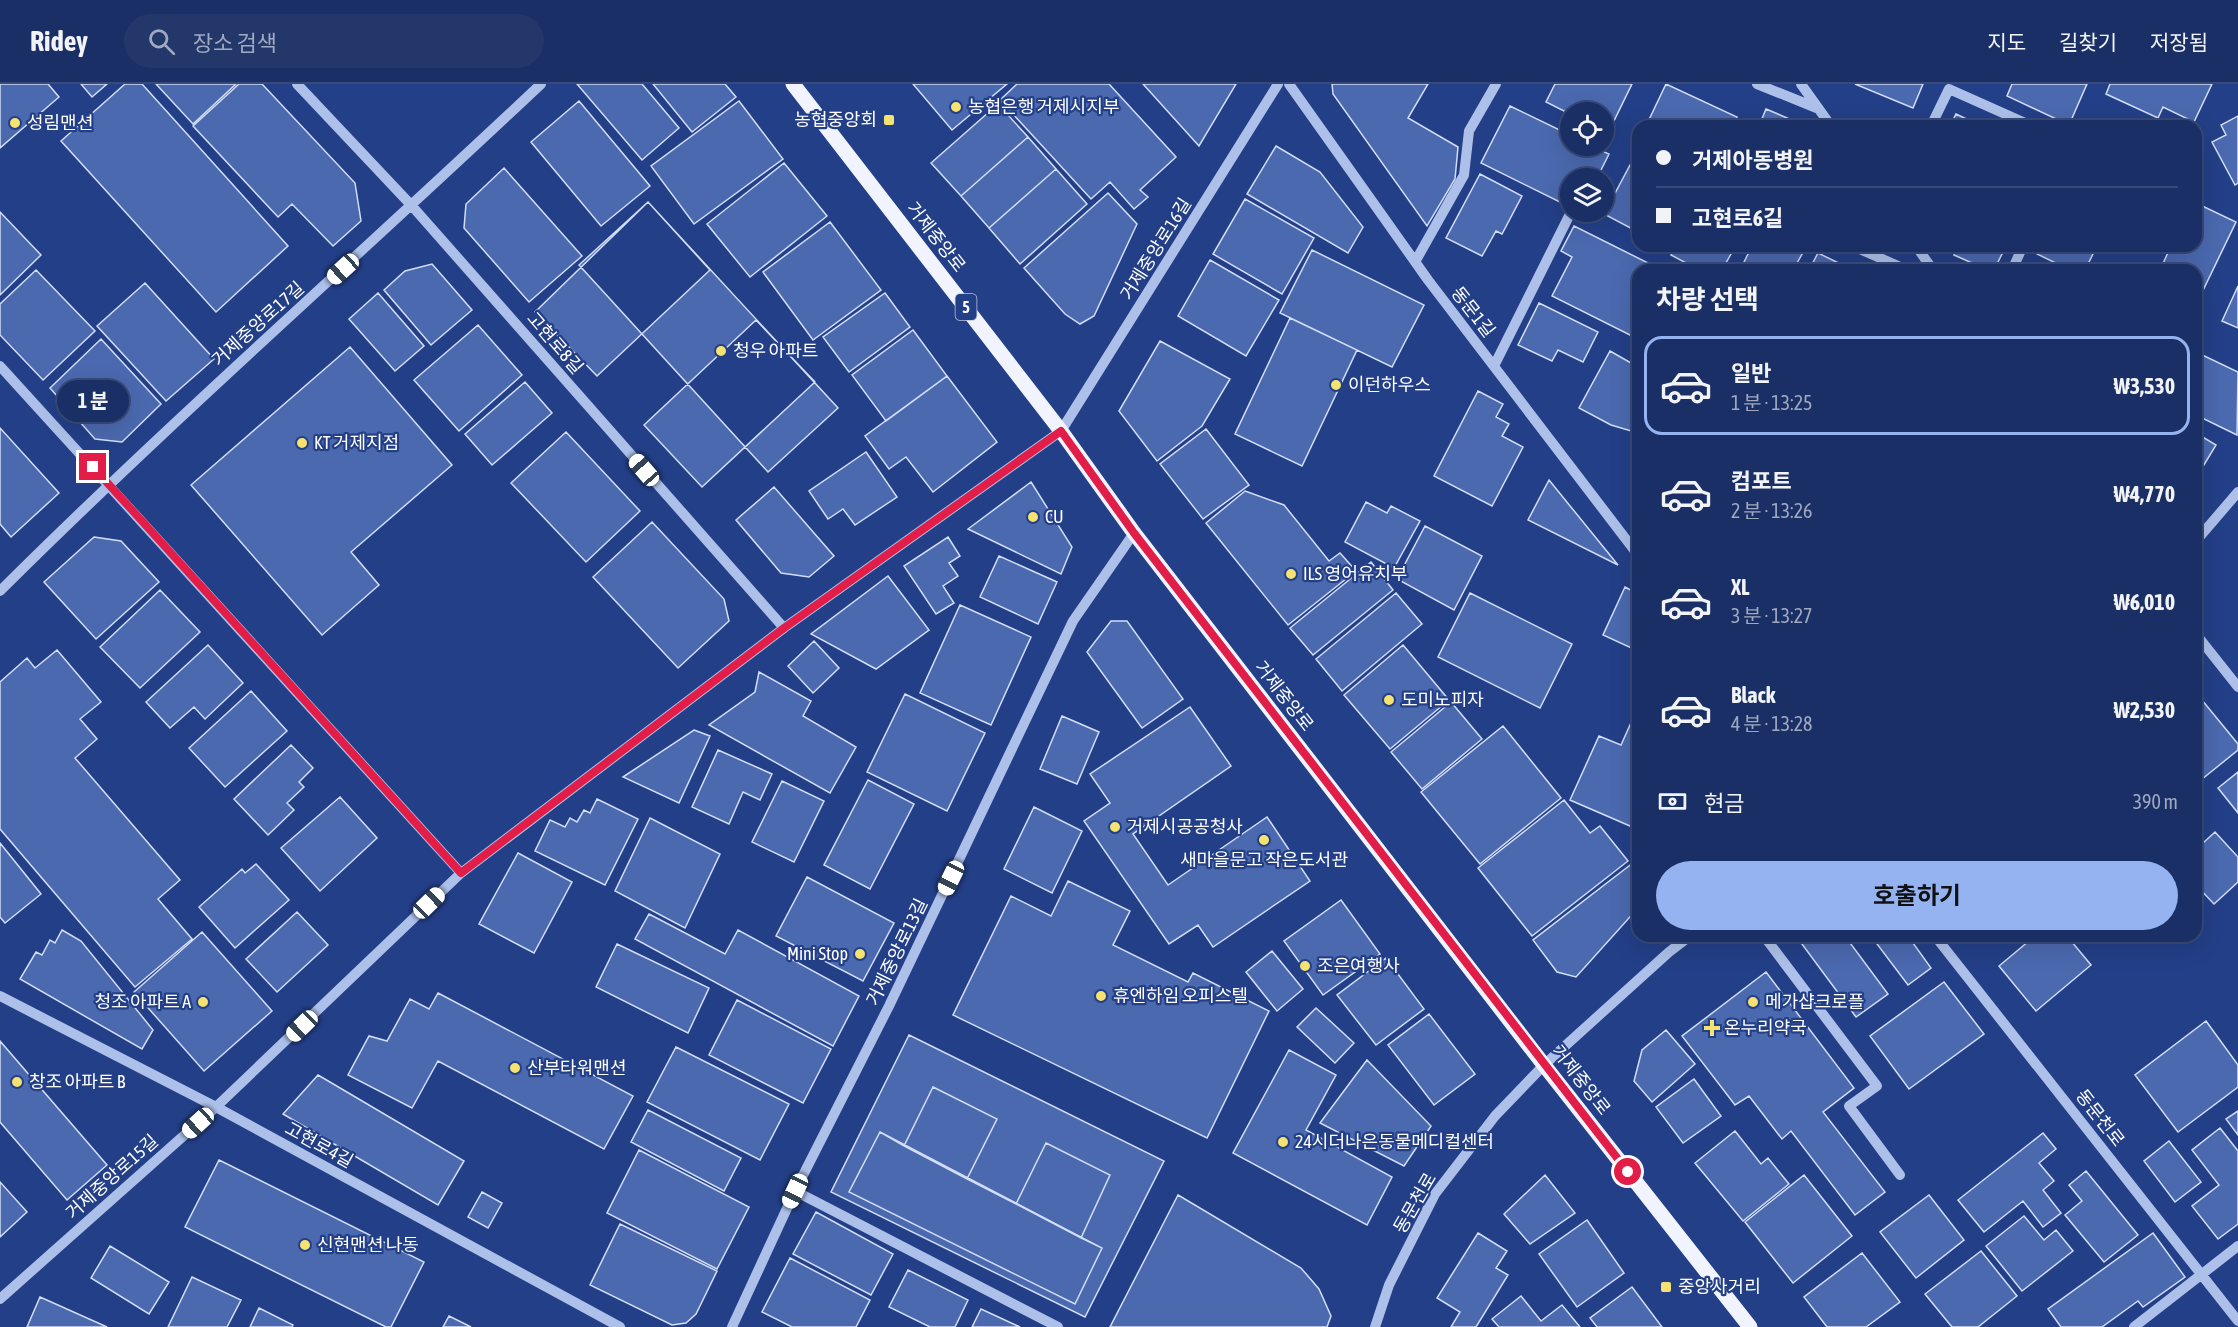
<!DOCTYPE html>
<html lang="ko">
<head>
<meta charset="utf-8">
<style>
  body { margin:0; font-family:"Asap Condensed","Noto Sans KR",sans-serif; background:#23376b; color:#f1f3f6; height:100vh; display:flex; flex-direction:column; font-size:22px; white-space:nowrap }
  * { box-sizing:border-box; margin:0 }
  p { font-size:20px; color:#9fa9bf }
  .icon { flex:none; width:33px; height:33px; fill:none; stroke:currentColor; stroke-width:2; stroke-linecap:round; stroke-linejoin:round }
  .map { position:relative; flex:1; overflow:hidden }
  .panel { position:absolute; left:1632px; top:180px; width:570px; height:678px; display:flex; flex-direction:column; background:#1a2f65; border-radius:18px; box-shadow:0 6px 24px #0002,0 0 0 2px #384a79 }
  .panel>* { flex:none }
  .guide { position:absolute; left:1632px; top:36px; width:570px; height:132px; border-radius:18px; box-shadow:0 6px 24px #0002,0 0 0 2px #384a79; display:grid; align-content:center; height:132px; padding:0 24px; background:#1a2f65 }
  .fabs { position:absolute; left:1560px; top:18px; display:grid; gap:12px }
  .fabs a { display:grid; place-items:center; width:54px; height:54px; border-radius:50%; background:#1a2f65; box-shadow:0 6px 24px #0002,0 0 0 2px #384a79; font-size:30px }
  .end { position:absolute; width:27px; height:27px; margin:-14px; border:8px solid #e11d48; background:#fff; box-shadow:0 0 0 3px #fff }
  .from { border-radius:50% }
  .bubble { position:absolute; height:42px; border-radius:21px; background:#1a2f65; box-shadow:0 6px 24px #0002,0 0 0 2px #384a79; font-size:20px; font-weight:700; line-height:42px; text-align:center }
  .car { position:absolute; width:18px; height:36px; margin:-18px -9px; border-radius:8px; box-shadow:0 0 4px 2px #0007; background:linear-gradient(#fff 24%,#345 0 40%,#fff 0 76%,#345 0 86%,#fff 0) }
  .guide b { display:flex; align-items:center; gap:21px; height:57px; font-size:22px }
  .guide b+b { border-top:2px solid #384a79 }
  .guide i { width:15px; height:15px; background:#f1f3f6 }
  ul { padding:0; list-style:none }
  li { display:flex; align-items:center; gap:18px; height:99px; margin:0 12px 9px; padding:0 12px; border:3px solid transparent; border-radius:18px }
  li div { flex:1 }
  li b { display:block; font-size:22px }
  li em { font-style:normal; font-weight:700 }
  li.active { border-color:#95b2f1 }
  li>.icon { width:54px; height:54px; stroke-width:1.5 }
  h2 { padding:0 24px; font-size:27px; line-height:72px }
  .pay { display:flex; align-items:center; gap:15px; height:66px; padding:0 24px; font-size:22px }
  .pay p { margin-inline-start:auto }
  .primary-button { display:flex; gap:12px; margin-top:auto; padding:12px 24px }
  .primary-button a { flex:1; height:69px; border-radius:36px; background:#95b2f1; color:#111; font-size:24px; font-weight:700; line-height:69px; text-align:center }
  header { display:flex; align-items:center; gap:36px; box-sizing:border-box; height:84px; padding:0 30px; background:#1a2f65; border-bottom:2px solid #384a79 }
  header strong { font-size:28px }
  nav { display:flex; gap:33px; margin-inline-start:auto; font-size:21px }
  .search { width:420px; height:54px; background:#23376b; display:flex; align-items:center; gap:15px; box-sizing:border-box; padding:0 21px; border-radius:33px; color:#9fa9bf; font-size:22px }
  .map>svg:first-child { display:block }
</style>
</head>
<body>
<header>
<strong>Ridey</strong>
<div class="search"><svg class="icon" aria-label="search" viewBox="0 0 24 24"><circle cx="10" cy="10" r="6"/><path d="M15 15l6 6"/></svg>장소 검색</div>
<nav><a>지도</a><a>길찾기</a><a>저장됨</a></nav>
</header>
<div class="map">
<svg width="2238" height="1243" viewBox="0 0 2238 1243">
  <rect width="100%" height="100%" fill="#233f87"/>
  <path fill="#4b69af" stroke="#d2ddf7" stroke-width="1.5" fill-rule="evenodd" d="M0,0H48L59,13L0,64Z
    M81,0H107L92,13Z
    M125,0H142L288,162L216,228L61,57Z
    M156,0H236L193,40Z
    M239,0H262L355,99L361,137L333,162L292,120L278,133L193,42Z
    M577,0H642L679,44L642,76Z
    M653,0H725L736,13L692,48Z
    M913,0H1007L952,46Z
    M1017,0H1109L1176,73L1140,106L1148,113L1134,125L1110,98L1091,115L1000,16Z
    M1143,0H1236L1199,62Z
    M1332,0H1428L1408,34L1458,63L1455,95L1427,142L1333,10Z
    M1555,0H1632L1608,49L1604,46V28H1570V30L1546,18Z
    M1666,0L1737,33L1732,42H1646Z
    M1855,0H1923L1913,24Z
    M2012,0H2087L2069,41L2007,12Z
    M2110,0H2212L2194,38L2163,23L2158,34L2106,10Z
    M579,17L650,102L601,142L531,58Z
    M739,17L783,75L694,140L651,82Z
    M998,20L1028,53L961,112L931,79Z
    M1510,22L1570,51V62H1591L1609,70L1597,94H1570V123L1481,79Z
    M1766,25L1792,36L1796,42H1759Z
    M1956,30L1981,42H1950Z
    M2238,32V99L2235,101L2212,58L2226,51L2221,41Z
    M1028,53L1056,85L989,144L961,112Z
    M1276,62L1320,88L1363,143L1348,169L1247,110Z
    M1638,66V148L1604,130Z
    M784,79L827,132L750,193L707,140Z
    M504,84L582,172L529,218L464,144L466,120Z
    M1056,85L1087,120L1020,180L989,144Z
    M1480,90L1522,112L1502,150L1496,147L1482,172L1446,154Z
    M1108,109L1137,140L1094,232L1080,240L1065,230L1024,184Z
    M1245,115L1314,154L1282,210L1213,170Z
    M648,118L838,324L768,388L579,181Z
    M648,118L710,186L597,292L535,228Z
    M2196,119L2236,138L2196,221V186H2160L2171,162H2196Z
    M0,128L41,171L0,211Z
    M830,138L881,206L813,256L763,188Z
    M1574,142L1662,186H1638V255L1552,212L1572,173L1561,167Z
    M1677,162H1719L1731,170L1722,186H1699L1671,171Z
    M1752,162H1799L1805,165L1793,186H1740Z
    M1958,162H2006L1994,186H1988L1954,171Z
    M2033,162H2097L2085,186H2070L2031,167Z
    M1312,166L1424,221L1392,283L1280,229Z
    M1818,169L1853,186H1809Z
    M1210,176L1279,216L1246,272L1178,232Z
    M432,180L472,226L431,261L384,206L405,187Z
    M36,186L95,247L43,296L0,251V220Z
    M145,199L214,275L166,317L97,242Z
    M2238,202V244L2222,237Z
    M378,209L424,262L395,287L349,235Z
    M885,209L910,243L849,288L823,253Z
    M1539,219L1598,248L1583,278L1558,266L1552,277L1518,261Z
    M1290,234L1357,266L1302,382L1235,350Z
    M756,236L815,298L702,403L644,341Z
    M478,241L522,291L459,347L414,296Z
    M913,246L947,292L886,337L852,291Z
    M101,255L161,320L122,358L95,355L50,304Z
    M1160,257L1230,295L1202,342L1157,377L1119,327Z
    M350,263L452,381L351,468L379,501L322,551L191,401Z
    M1610,267L1638,283V349L1611,341L1579,324Z
    M2196,268L2238,288L2237,351L2196,331Z
    M947,292L997,358L933,408L906,373L889,385L865,352Z
    M525,298L552,329L492,381L465,350Z
    M1478,307L1503,320L1496,333L1509,340L1502,352L1523,363L1492,422L1434,392Z
    M0,344L59,409L11,453L0,440Z
    M1206,345L1249,401L1203,435L1160,380Z
    M566,348L640,427L586,478L511,399Z
    M2196,349L2216,361L2196,394Z
    M866,368L897,413L855,441L843,425L828,435L809,407Z
    M1549,396L1618,481L1528,436Z
    M1031,398L1072,463L1061,490L968,445Z
    M774,403L834,472L809,493L781,489L736,436Z
    M1245,407L1284,421L1329,477L1340,469L1356,487L1288,541L1206,439Z
    M1366,418L1387,429L1391,422L1420,437L1394,484L1345,458Z
    M652,438L724,515L729,537L678,584L593,493Z
    M1425,442L1482,472L1454,526L1397,495Z
    M94,453L121,457L159,498L96,555L44,498Z
    M948,453L960,472L949,479L958,492L943,502L954,519L936,530L904,482Z
    M999,472L1057,498L1038,540L980,513Z
    M1371,478L1393,506L1313,571L1290,544Z
    M888,492L929,546L876,585L811,550Z
    M1625,503L1638,510V567L1603,551Z
    M160,506L200,548L140,604L100,563Z
    M1396,509L1422,540L1342,607L1316,575Z
    M1470,509L1572,560L1540,624L1438,573Z
    M960,521L1031,553L991,641L920,609Z
    M1111,537H1127L1183,615L1142,644L1087,568Z
    M814,557L839,584L813,609L788,582Z
    M208,561L243,599L205,635L194,623L170,644L146,618Z
    M1403,561L1449,616L1390,665L1344,611Z
    M57,566L101,618L80,635L97,655L75,674L180,796L158,815L192,855L135,903L0,745V598L27,574L35,584Z
    M759,588L811,617L803,632L856,663L830,709L709,641L755,608Z
    M251,607L287,647L225,703L189,664Z
    M905,610L985,649L947,727L867,688Z
    M2197,610L2238,660V666L2196,700Z
    M1451,618L1482,655L1422,705L1391,668Z
    M1190,623L1231,682L1133,750L1168,801L1267,733L1310,797L1213,863L1198,841L1169,860L1084,737L1110,719L1090,690Z
    M1062,632L1099,648L1077,700L1040,685Z
    M1634,632L1638,634L1637,745L1570,716L1599,652L1621,661Z
    M1503,642L1561,714L1480,780L1421,708Z
    M694,646L710,652L679,719L623,693Z
    M291,661L313,684L299,698L304,703L287,719L294,726L268,751L234,715Z
    M718,666L772,690L760,716L743,708L729,740L692,723Z
    M2238,688V729L2218,704Z
    M868,696L914,720L870,805L824,781Z
    M782,697L824,717L794,778L752,758Z
    M340,713L377,754L320,807L281,764Z
    M597,715L638,735L605,801L535,767L550,736L565,743L570,734L577,738L584,726L590,729Z
    M1564,716L1590,749L1600,742L1628,777L1532,852L1478,784Z
    M1034,723L1082,747L1052,809L1004,785Z
    M650,734L720,770L685,844L615,807Z
    M2215,748L2238,773V798L2214,820L2196,801V752L2203,759Z
    M0,759L41,810L5,839L0,833Z
    M518,769L572,798L534,869L479,840Z
    M1638,775V824L1576,893L1557,888L1533,856Z
    M256,780L289,816L235,864L199,823L242,785L245,789Z
    M807,793L894,839L863,897L776,852Z
    M1068,797L1130,827L1113,861L1188,898L1193,889L1269,927L1207,1054L953,931L1011,812L1051,832Z
    M1341,816L1380,870L1323,911L1284,857Z
    M297,828L328,861L277,908L246,875Z
    M649,830L725,870L738,846L859,912L833,962L635,855Z
    M62,846L81,857L153,946L142,965L20,895L36,868L42,871L50,856L55,859Z
    M202,848L272,927L204,987L134,908Z
    M1796,852H1845L1888,910L1856,933Z
    M1871,852H1908L1931,884L1908,901Z
    M2035,852H2067L2091,881L2036,927L1999,882Z
    M617,860L709,904L688,949L596,903Z
    M1272,867L1303,905L1277,927L1246,888Z
    M1386,874L1424,925L1376,961L1337,911Z
    M1766,888L1854,1004L1823,1028L1885,1108L1855,1131L1791,1047L1782,1055L1749,1012L1735,1021L1682,952Z
    M1944,898L1984,950L1909,1005L1870,952Z
    M438,909L633,1012L604,1065L438,977L412,1024L348,991L369,952L387,957L410,915L429,925Z
    M737,916L831,965L803,1019L709,971Z
    M1316,924L1354,959L1335,979L1297,943Z
    M1429,930L1475,990L1434,1021L1388,961Z
    M2206,937L2238,981V1003L2178,1048L2135,991Z
    M1666,946L1695,980L1652,1018L1634,997L1642,966Z
    M909,951L1164,1077L1085,1233L831,1108ZM933,1003L997,1035L967,1095L1016,1120L1046,1059L1110,1091L1081,1154L1102,1164L1075,1220L849,1108L880,1048L904,1062Z
    M0,957L107,1081L67,1116L0,1038Z
    M676,963L789,1020L760,1076L647,1018Z
    M1289,966L1336,991L1306,1046L1392,1093L1367,1141L1233,1069Z
    M1367,976L1431,1042L1404,1082L1320,1039Z
    M318,991L464,1077L438,1121L283,1030Z
    M1694,995L1721,1032L1683,1059L1656,1023Z
    M933,1003L997,1035L967,1095L904,1062Z
    M648,1026L741,1074L724,1107L631,1058Z
    M2238,1027V1051L2226,1035Z
    M2220,1044L2238,1067V1140L2218,1155L2192,1122L2219,1101L2192,1066Z
    M1735,1047L1761,1080L1768,1074L1789,1100L1743,1137L1695,1079Z
    M880,1048L1102,1164L1075,1220L849,1108Z
    M2043,1049L2056,1065L2039,1079L2054,1097L2043,1106L2061,1129L2043,1143L2023,1117L1984,1148L1958,1116Z
    M2169,1057L2201,1098L2175,1118L2144,1077Z
    M1046,1059L1110,1091L1081,1154L1016,1120Z
    M639,1066L749,1123L717,1185L607,1129Z
    M219,1076L424,1178L391,1243H386L185,1143Z
    M2086,1087L2138,1151L2104,1178L2065,1131L2082,1117L2069,1101Z
    M1545,1091L1575,1129L1530,1160L1504,1130Z
    M1804,1091L1852,1152L1793,1199L1745,1138Z
    M0,1098L27,1128L0,1153Z
    M482,1108L502,1119L488,1144L468,1133Z
    M1178,1111L1301,1184L1319,1205L1331,1232L1327,1243H1110Z
    M1929,1111L1964,1156L1916,1194L1880,1148Z
    M816,1128L893,1170L871,1211L793,1170Z
    M2024,1132L2044,1156L2056,1146L2073,1167L2022,1207L1986,1162Z
    M1587,1136L1624,1189L1577,1223L1539,1170Z
    M620,1140L717,1187L696,1230L686,1239L672,1241L590,1201Z
    M1478,1149L1507,1167L1496,1184L1508,1191L1476,1243H1451L1460,1228L1437,1214Z
    M2153,1149L2185,1193L2143,1223L2138,1217L2102,1243H2061L2048,1225Z
    M110,1162L169,1198L149,1230L91,1194Z
    M1981,1167L2017,1212L1978,1243H1952L1925,1210Z
    M1862,1169L1900,1218L1866,1243H1827L1804,1213Z
    M790,1174L870,1216L856,1243H792L762,1228Z
    M908,1186L968,1216L955,1243H930L889,1223Z
    M192,1193L241,1216L227,1243H168Z
    M1632,1203L1662,1243H1597L1590,1234Z
    M1521,1212L1541,1237L1562,1221L1580,1243H1499L1492,1235Z
    M40,1213L107,1243H27Z
    M259,1224L293,1241L292,1243H250Z
    M981,1225L1020,1243H972Z
    M449,1232L471,1243H443Z"/>
  <g fill="none" stroke-linecap="round" stroke-linejoin="round">
    <path stroke="#adc0e9" stroke-width="10" d="M297,0L412,122L784,544
      M1289,0L1428,196L1638,471
      M1757,0L1819,25
      M1801,0L1831,42
      M1931,42L1949,5L2032,42
      M1853,162L1907,186
      M1916,162L1933,186
      M1415,178L1464,91L1469,47L1496,0
      M2012,186L2023,162
      M0,282L461,789
      M1494,282L1569,132
      M2196,457L2238,408
      M0,507C175,333 361,170 541,0
      M2196,550L2238,603
      M1764,852L1877,1002L1849,1022L1900,1091
      M1935,852L2238,1237
      M0,912L216,1023L620,1243
      M795,1107L1058,1243
      M0,1215L216,1023L461,789L784,544L1061,347L1278,0
      M732,1243L795,1107L889,922L1073,537L1134,449
      M1375,1243L1389,1201L1435,1110L1495,1032L1544,981L1669,868L1690,852
      M2134,1243L2238,1162"/>
    <path stroke="#f1f4fe" stroke-width="15" d="M793,0L1061,347L1134,449L1544,981L1750,1243"/>
  </g>
  <g fill="none" stroke-linecap="round" stroke-linejoin="round">
    <path stroke="#e11d48" stroke-width="8" d="M93,383L461,789L784,544L1061,347L1134,449L1628,1088"/>
  </g>
  <g fill="#f5e270" stroke="#233f87" stroke-width="2">
    <circle cx="956" cy="23" r="6"/>
    <rect x="883" y="30" width="12" height="12" rx="3"/>
    <circle cx="15" cy="39" r="6"/>
    <circle cx="721" cy="267" r="6"/>
    <circle cx="1336" cy="301" r="6"/>
    <circle cx="302" cy="359" r="6"/>
    <circle cx="1033" cy="433" r="6"/>
    <circle cx="1291" cy="490" r="6"/>
    <circle cx="1389" cy="616" r="6"/>
    <circle cx="1115" cy="743" r="6"/>
    <circle cx="1264" cy="756" r="6"/>
    <circle cx="860" cy="870" r="6"/>
    <circle cx="1305" cy="882" r="6"/>
    <circle cx="1101" cy="912" r="6"/>
    <circle cx="203" cy="918" r="6"/>
    <circle cx="1753" cy="918" r="6"/>
    <path d="M1709 935h6v6h6v6h-6v6h-6v-6h-6v-6h6z"/>
    <circle cx="515" cy="984" r="6"/>
    <circle cx="17" cy="998" r="6"/>
    <circle cx="1283" cy="1058" r="6"/>
    <circle cx="305" cy="1161" r="6"/>
    <rect x="1660" y="1197" width="12" height="12" rx="3"/>
  </g>
  <g text-anchor="middle" stroke-width="4.5" stroke-linejoin="round" paint-order="stroke">
    <rect fill="#233f87" stroke="#bdc5db" stroke-width="1.5" x="955.5" y="210" width="21" height="26" rx="4.5"/>
    <g font-size="16" font-weight="bold" fill="#fff">
      <text x="966" y="229">5</text>
    </g>
    <g font-size="18" fill="#fff" stroke="#233f87" text-anchor="start">
      <text x="968" y="29">농협은행 거제시지부</text>
      <text x="877" y="42" text-anchor="end">농협중앙회</text>
      <text x="27" y="45">성림맨션</text>
      <text x="733" y="273">청우 아파트</text>
      <text x="1348" y="307">이던하우스</text>
      <text x="314" y="365">KT 거제지점</text>
      <text x="1045" y="439">CU</text>
      <text x="1303" y="496">ILS 영어유치부</text>
      <text x="1401" y="622">도미노피자</text>
      <text x="1127" y="749">거제시공공청사</text>
      <text x="1264" y="782" text-anchor="middle">새마을문고 작은도서관</text>
      <text x="848" y="876" text-anchor="end">Mini Stop</text>
      <text x="1317" y="888">조은여행사</text>
      <text x="1113" y="918">휴엔하임 오피스텔</text>
      <text x="191" y="924" text-anchor="end">청조 아파트 A</text>
      <text x="1765" y="924">메가샵크로플</text>
      <text x="1724" y="950">온누리약국</text>
      <text x="527" y="990">산부타워맨션</text>
      <text x="29" y="1004">창조 아파트 B</text>
      <text x="1295" y="1064">24시더나은동물메디컬센터</text>
      <text x="317" y="1167">신현맨션 나동</text>
      <text x="1678" y="1209">중앙사거리</text>
    </g>
    <g font-size="18" fill="#fff" stroke="#233f87">
      <text transform="translate(936 153) rotate(52)" y="6">거제중앙로</text>
      <text transform="translate(1156 165) rotate(-58)" y="6">거제중앙로16길</text>
      <text transform="translate(1473 228) rotate(52)" y="6">동문1길</text>
      <text transform="translate(258 240) rotate(-42)" y="6">거제중앙로17길</text>
      <text transform="translate(555 259) rotate(49)" y="6">고현로8길</text>
      <text transform="translate(1284 612) rotate(52)" y="6">거제중앙로</text>
      <text transform="translate(897 868) rotate(-64)" y="6">거제중앙로13길</text>
      <text transform="translate(1581 996) rotate(52)" y="6">거제중앙로</text>
      <text transform="translate(2100 1034) rotate(52)" y="6">동문천로</text>
      <text transform="translate(319 1061) rotate(29)" y="6">고현로4길</text>
      <text transform="translate(112 1093) rotate(-42)" y="6">거제중앙로15길</text>
      <text transform="translate(1415 1119) rotate(-60)" y="6">동문천로</text>
    </g>
  </g>
</svg>
<div class="fabs">
<a><svg class="icon" aria-label="locate" viewBox="0 0 24 24"><circle cx="12" cy="12" r="6"/><path d="M12 2v4M12 18v4M2 12h4M18 12h4"/></svg></a>
<a><svg class="icon" aria-label="layers" viewBox="0 0 24 24"><path d="M12 4l9 5-9 5-9-5zM3 14l9 5 9-5"/></svg></a>
</div>
<i class="end from" style="left:1628px;top:1088px"></i>
<i class="end" style="left:93px;top:383px"></i>
<div class="bubble" style="left:57px;top:296px;width:72px">1 분</div>
<i class="car" style="left:343px;top:185px;rotate:228deg"></i>
<i class="car" style="left:644px;top:386px;rotate:319deg"></i>
<i class="car" style="left:951px;top:794px;rotate:206deg"></i>
<i class="car" style="left:429px;top:819px;rotate:46deg"></i>
<i class="car" style="left:302px;top:942px;rotate:226deg"></i>
<i class="car" style="left:198px;top:1039px;rotate:228deg"></i>
<i class="car" style="left:795px;top:1107px;rotate:205deg"></i>
<div class="guide">
<b><i class="from"></i>거제아동병원</b>
<b><i></i>고현로6길</b>
</div>
<section class="panel">
<h2>차량 선택</h2>
<ul>
<li class="active"><svg class="icon" aria-label="car" viewBox="0 0 24 24"><path d="M5 17H2v-5l4-1 3-4h7l3 4 3 1v5h-3M9 17h6M6 11h13"/><circle cx="7" cy="17" r="2"/><circle cx="17" cy="17" r="2"/></svg><div><b>일반</b><p>1 분 · 13:25</p></div><em>₩3,530</em></li>
<li><svg class="icon" aria-label="car" viewBox="0 0 24 24"><path d="M5 17H2v-5l4-1 3-4h7l3 4 3 1v5h-3M9 17h6M6 11h13"/><circle cx="7" cy="17" r="2"/><circle cx="17" cy="17" r="2"/></svg><div><b>컴포트</b><p>2 분 · 13:26</p></div><em>₩4,770</em></li>
<li><svg class="icon" aria-label="car" viewBox="0 0 24 24"><path d="M5 17H2v-5l4-1 3-4h7l3 4 3 1v5h-3M9 17h6M6 11h13"/><circle cx="7" cy="17" r="2"/><circle cx="17" cy="17" r="2"/></svg><div><b>XL</b><p>3 분 · 13:27</p></div><em>₩6,010</em></li>
<li><svg class="icon" aria-label="car" viewBox="0 0 24 24"><path d="M5 17H2v-5l4-1 3-4h7l3 4 3 1v5h-3M9 17h6M6 11h13"/><circle cx="7" cy="17" r="2"/><circle cx="17" cy="17" r="2"/></svg><div><b>Black</b><p>4 분 · 13:28</p></div><em>₩2,530</em></li>
</ul>
<div class="pay"><svg class="icon" aria-label="cash" viewBox="0 0 24 24"><path d="M3 7h18v10H3z"/><circle cx="12" cy="12" r="2"/></svg>현금<p>390 m</p></div>
<div class="primary-button"><a>호출하기</a></div>
</section>
</div>
</body>
</html>
